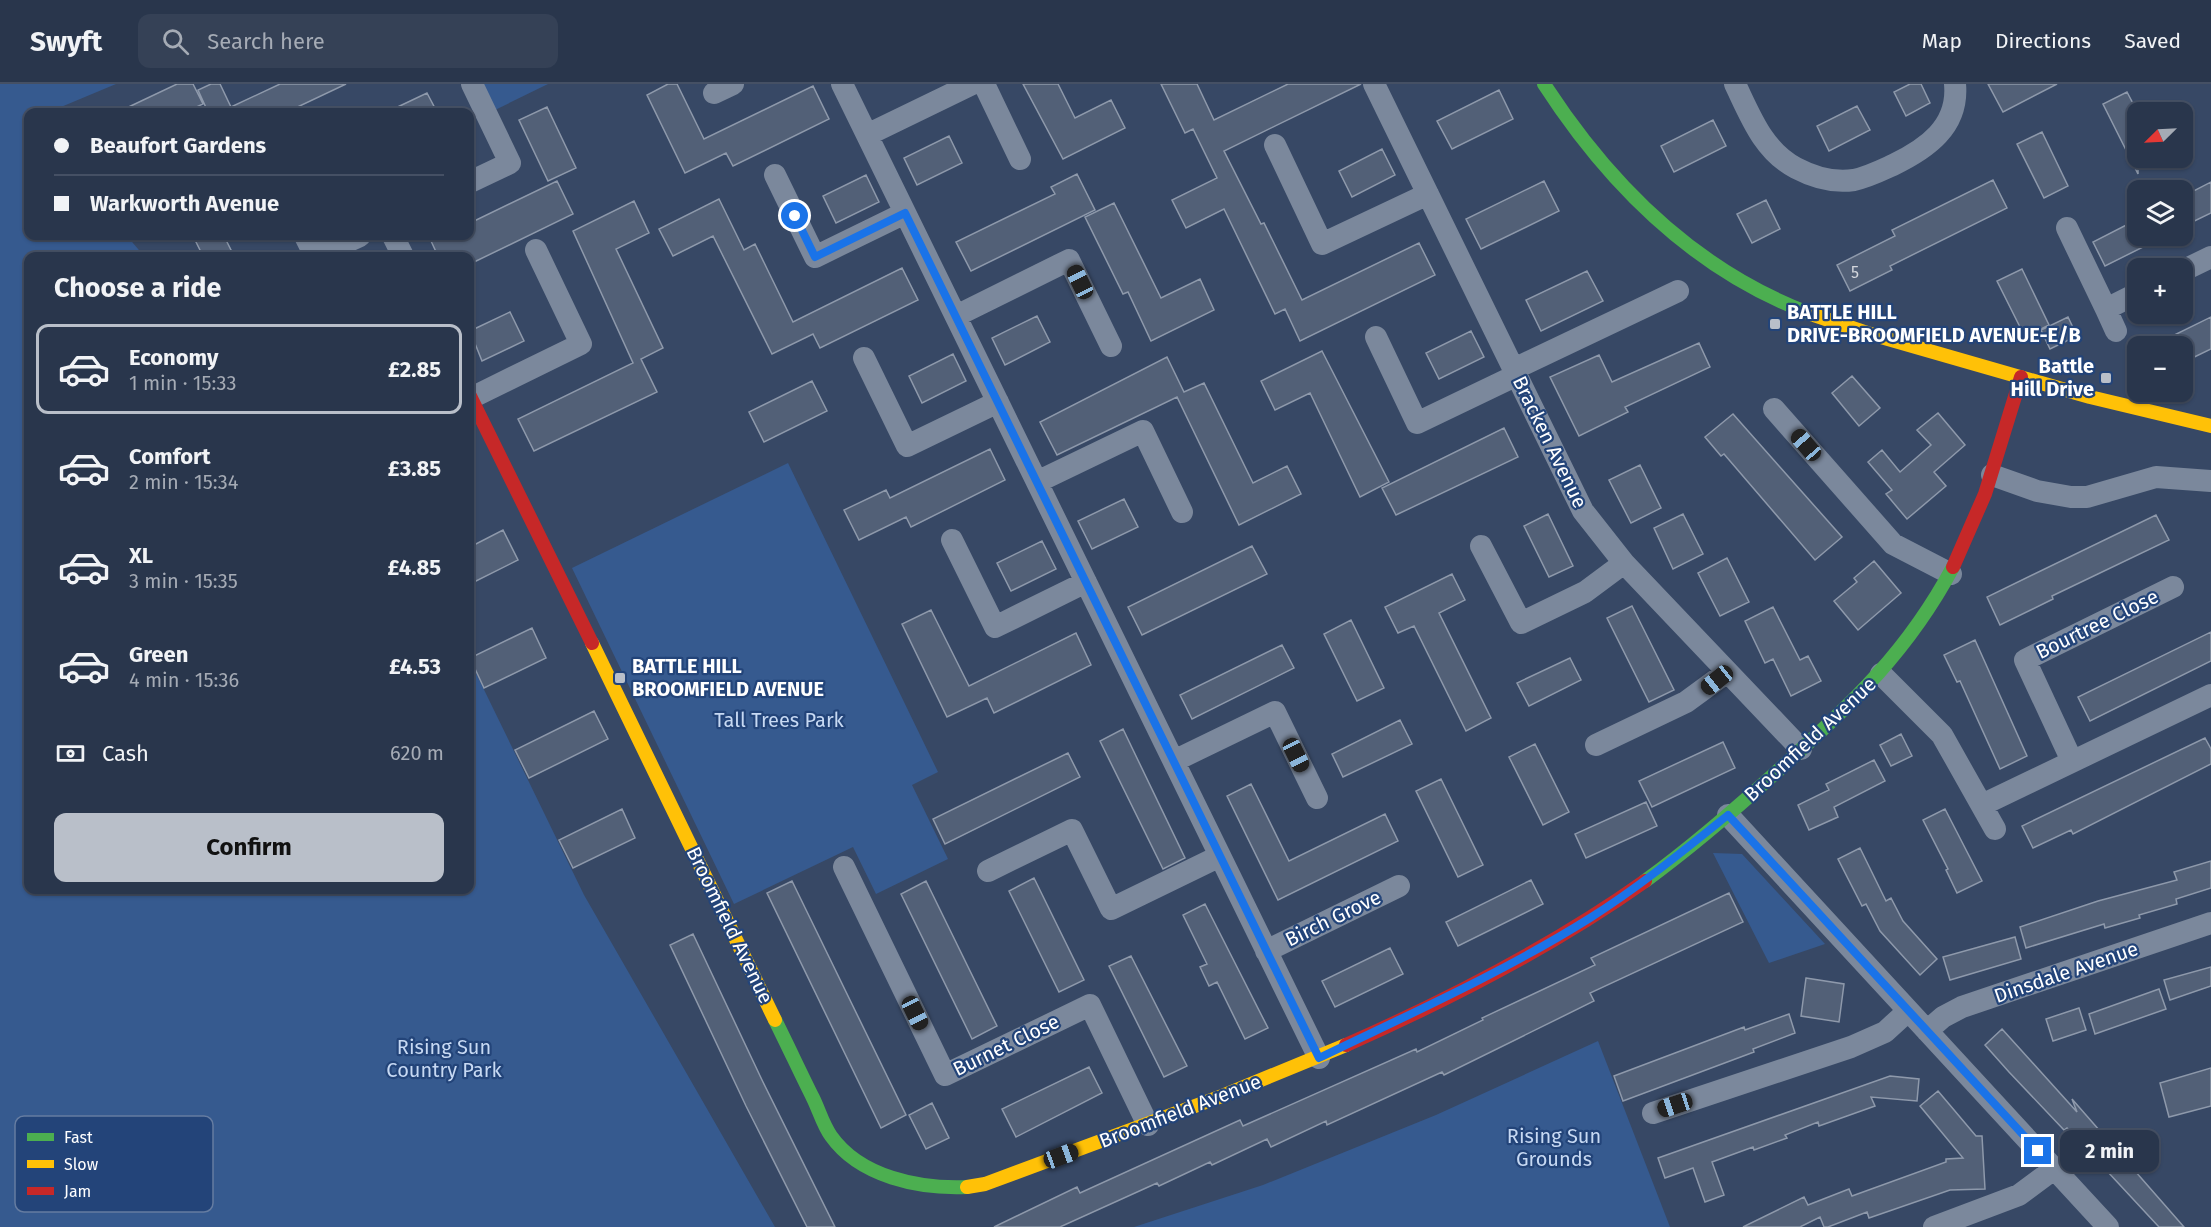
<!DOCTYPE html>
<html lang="en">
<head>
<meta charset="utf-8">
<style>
  body { margin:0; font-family:"Fira Sans",sans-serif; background:#354156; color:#f1f3f6; height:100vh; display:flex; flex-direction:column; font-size:22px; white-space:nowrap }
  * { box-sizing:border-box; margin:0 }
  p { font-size:20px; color:#a5abb5 }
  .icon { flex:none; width:33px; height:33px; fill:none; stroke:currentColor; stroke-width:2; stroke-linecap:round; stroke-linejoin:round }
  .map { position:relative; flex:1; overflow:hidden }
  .sheet { position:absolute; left:24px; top:168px; width:450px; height:642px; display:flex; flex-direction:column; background:#29364c; border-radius:12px; box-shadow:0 2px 4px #0004,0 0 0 2px #455064 }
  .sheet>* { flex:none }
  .banner { position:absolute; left:24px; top:24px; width:450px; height:132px; border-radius:12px; box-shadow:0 2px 4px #0004,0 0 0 2px #455064; display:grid; align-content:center; height:132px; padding:0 30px; background:#29364c }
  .needle { width:39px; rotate:246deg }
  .tools { position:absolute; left:2127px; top:18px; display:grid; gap:12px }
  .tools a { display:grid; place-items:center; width:66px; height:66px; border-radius:12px; background:#29364c; box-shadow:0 2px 4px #0004,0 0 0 2px #455064; font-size:30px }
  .end { position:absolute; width:27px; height:27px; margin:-14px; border:8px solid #1a73e8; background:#fff; box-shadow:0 0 0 3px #fff }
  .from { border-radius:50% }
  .bubble { position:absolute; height:42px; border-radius:12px; background:#29364c; box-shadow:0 2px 4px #0004,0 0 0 2px #455064; font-size:20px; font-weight:700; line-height:42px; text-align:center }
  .car { position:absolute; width:18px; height:36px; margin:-18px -9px; border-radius:8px; box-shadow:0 0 4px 2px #0007; background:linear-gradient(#222 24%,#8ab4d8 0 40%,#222 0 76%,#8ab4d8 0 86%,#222 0) }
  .banner b { display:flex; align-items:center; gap:21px; height:57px; font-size:22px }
  .banner b+b { border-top:2px solid #455064 }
  .banner i { width:15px; height:15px; background:#f1f3f6 }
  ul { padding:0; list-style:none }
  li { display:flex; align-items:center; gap:18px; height:90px; margin:0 12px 9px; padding:0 18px; border:3px solid transparent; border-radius:12px }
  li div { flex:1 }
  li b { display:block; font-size:22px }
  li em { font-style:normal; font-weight:700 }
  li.current { border-color:#b9bfc9 }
  li>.icon { width:54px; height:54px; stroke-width:1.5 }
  h2 { padding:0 30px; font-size:27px; line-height:72px }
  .pay { display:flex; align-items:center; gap:15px; height:66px; padding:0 30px; font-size:22px }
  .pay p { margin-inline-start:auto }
  .cta { display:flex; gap:12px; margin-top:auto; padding:12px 30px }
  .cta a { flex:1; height:69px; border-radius:12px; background:#b9bfc9; color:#111; font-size:24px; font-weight:700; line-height:69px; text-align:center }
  header { display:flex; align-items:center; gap:36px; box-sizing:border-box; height:84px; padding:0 30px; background:#29364c; border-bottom:2px solid #455064 }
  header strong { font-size:28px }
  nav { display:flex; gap:33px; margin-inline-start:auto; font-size:21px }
  .search { width:420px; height:54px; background:#354156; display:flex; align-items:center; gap:15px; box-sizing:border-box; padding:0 21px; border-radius:12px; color:#a5abb5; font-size:22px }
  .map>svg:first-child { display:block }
</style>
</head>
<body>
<header>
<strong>Swyft</strong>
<div class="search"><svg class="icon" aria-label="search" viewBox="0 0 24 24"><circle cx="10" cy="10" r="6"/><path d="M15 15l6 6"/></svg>Search here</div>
<nav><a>Map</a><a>Directions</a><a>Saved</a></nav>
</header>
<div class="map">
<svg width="2211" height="1143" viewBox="0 0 2211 1143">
  <rect width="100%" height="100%" fill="#374865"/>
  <path fill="#365a8f" d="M0,0H116L49,28H28V152H127L144,172H28V806H470V577L584,811L775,1143H0Z
    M483,0H548L495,26Z
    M788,379L938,688L912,701L948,775L876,810L853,763L734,820L572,484Z
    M1713,769L1742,770L1825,860L1769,879Z
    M1598,957L1670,1143H1134L1263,1101L1436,1031Z"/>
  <path fill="#526077" stroke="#8e99ab" stroke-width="1.5" d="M177,0H193L203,20L186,28H118Z
    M211,0H220L231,23L280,0H346L287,28H208L198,6Z
    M668,0H677L704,55L813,2L829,35L733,82L726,69L685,89L647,11Z
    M1023,0H1058L1075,34L1111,16L1125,44L1063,75Z
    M1161,0H1197L1214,36L1288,0H1361L1224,67L1261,140L1264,139L1302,216L1419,159L1435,191L1300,257L1285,225L1275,230L1224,125L1186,144L1172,116L1217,94L1193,45L1185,49Z
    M1910,0H1921L1930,19L1906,32L1894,8Z
    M1988,0H2057L2003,28Z
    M1499,6L1513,35L1452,65L1437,37Z
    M2127,8L2138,29V90L2103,20Z
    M427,9L437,28H387Z
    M1857,22L1870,46L1829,67L1817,42Z
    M547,23L576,84L548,97L519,36Z
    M1713,36L1726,62L1674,88L1661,62Z
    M2042,48L2068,102L2044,114L2017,60Z
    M949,52L962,79L917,101L904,74Z
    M1382,65L1395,91L1352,113L1339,87Z
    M1077,90L1095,126L971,187L956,158L1055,110L1051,103Z
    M866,91L879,118L836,139L823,112Z
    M1993,96L2007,124L1890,182L1892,186L1850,207L1837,181L1895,152L1892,146Z
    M557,97L573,130L470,180V172H438L431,157L443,152H470V139Z
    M1544,97L1559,127L1481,165L1466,135Z
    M2211,98V129L2182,143V113Z
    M719,115L744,166L755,160L793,238L902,184L918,216L820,264L813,250L772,270L713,152L673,172L659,145Z
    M1766,116L1780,145L1752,159L1737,130Z
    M634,117L649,149L616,165L663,264L641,275L657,308L534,367L518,335L633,279L573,147Z
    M1114,119L1161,214L1200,195L1214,226L1151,257L1128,208L1123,210L1085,133Z
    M2138,135V152H2165L2105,182L2093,158Z
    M193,152H224L234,172H203Z
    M2022,185L2049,241L2025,253L1997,197Z
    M1587,187L1603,217L1541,247L1526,216Z
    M510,228L524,257L482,277L470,247Z
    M1037,232L1050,258L1005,281L992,254Z
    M2068,233L2077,252L2050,265L2041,246Z
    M2211,233V265L2182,279V262H2152Z
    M1471,247L1484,273L1439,295L1426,269Z
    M1699,259L1710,283L1625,323L1628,328L1579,352L1550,293L1599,271L1612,298Z
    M1322,267L1389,398L1360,413L1310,309L1275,326L1261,297Z
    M953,270L966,297L922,319L909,292Z
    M1167,273L1184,308L1204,299L1253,399L1287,382L1301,410L1239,441L1177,313L1057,371L1040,338Z
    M1852,292L1880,324L1859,342L1832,309Z
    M812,297L827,327L764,358L749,328Z
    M1938,329L1965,361L1934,388L1946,402L1907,435L1886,410L1892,406L1868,378L1882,366L1900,388L1931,361L1917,346Z
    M1733,330L1842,453L1815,476L1724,370L1721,372L1705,353Z
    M1504,344L1518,373L1396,431L1382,404Z
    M990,365L1005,396L911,443L906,433L859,456L844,426L886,406L890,414Z
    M1640,381L1661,424L1631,439L1609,396Z
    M1124,415L1138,443L1092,465L1078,437Z
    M1548,430L1573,482L1549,493L1524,442Z
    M1683,430L1703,470L1673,485L1654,444Z
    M2156,431L2169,456L2052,512L2053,515L2000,541L1987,513Z
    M503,446L518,476L470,500V463Z
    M1042,457L1056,485L1011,507L997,479Z
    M1252,462L1267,490L1142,551L1128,523Z
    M1727,474L1749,518L1720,532L1698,489Z
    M1874,477L1901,509L1858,546L1834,517L1857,498L1854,494Z
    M1452,490L1465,516L1439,529L1491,634L1466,647L1414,542L1398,549L1385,523Z
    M1632,522L1674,606L1649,618L1607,534Z
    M1773,523L1800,576L1808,572L1821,597L1791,612L1773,575L1765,579L1745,537Z
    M931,526L969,602L1076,549L1091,581L994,629L987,614L947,633L902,540Z
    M1351,536L1384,604L1357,617L1324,550Z
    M532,544L546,574L484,604L470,574Z
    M2211,548V577L2090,637L2078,613Z
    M1975,556L2027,672L2000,685L1960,597L1957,598L1944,571Z
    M1282,561L1294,584L1192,635L1180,611Z
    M1570,574L1581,596L1529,622L1517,599Z
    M594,627L608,655L529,694L515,666Z
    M1400,636L1412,660L1343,693L1332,670Z
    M1123,645L1185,774L1163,785L1100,657Z
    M1901,650L1912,672L1891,682L1880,661Z
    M2205,654L2211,665V680L2073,750L2071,746L2033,764L2022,742Z
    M1723,658L1735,684L1652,723L1639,697Z
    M1535,660L1569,728L1543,741L1509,673Z
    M1068,669L1080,693L945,760L933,735Z
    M1874,676L1885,697L1834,723L1838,733L1809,746L1798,721L1829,706L1826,700Z
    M1441,695L1483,781L1458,793L1416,707Z
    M1251,700L1289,777L1385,730L1398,757L1278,816L1227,712Z
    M1646,718L1657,742L1586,774L1575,750Z
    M622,725L635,754L573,784L559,756Z
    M1945,725L1982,797L1957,809L1946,786L1948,785L1923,736Z
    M1860,764L1886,817L1891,814L1903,837L1937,875L1920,891L1880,847L1866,820L1862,822L1838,775Z
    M2211,777V804L2176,815L2177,820L2139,831L2140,834L2105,844L2104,840L2026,864L2020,843L2098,817L2177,796L2174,788Z
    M1034,794L1084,896L1059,908L1009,807Z
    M1531,796L1543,820L1458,862L1446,838Z
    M792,797L906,1031L881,1044L767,809Z
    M926,797L997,942L972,955L901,810Z
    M1729,809L1743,838L1590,909L1594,917L1444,991L1442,988L1327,1041L1326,1037L1271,1063L1267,1055L1212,1081L1210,1078L1159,1102L1157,1099L1060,1143H994L1077,1103L1080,1109L1240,1036L1243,1042L1416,965L1417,968L1483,936L1482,934L1595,881L1591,874Z
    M1205,820L1268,944L1245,955L1217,898L1209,902L1200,883L1207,880L1183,831Z
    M693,850L762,996L835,1143H807L746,1022L670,861Z
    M2015,853L2021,875L1950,896L1943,873Z
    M1390,864L1403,890L1335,923L1322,897Z
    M1131,872L1187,982L1164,993L1109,882Z
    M2211,883V902L2170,916L2164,896Z
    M1806,894L1844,900L1839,938L1801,932Z
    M2159,905L2166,925L2095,950L2089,930Z
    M2079,924L2086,946L2053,957L2046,935Z
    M1789,930L1795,949L1753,965L1754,968L1623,1017L1614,992L1744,943L1745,946Z
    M2002,945L2077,1028L2072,1015L2184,1143H2159L2067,1044L2064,1046L2009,988L1985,961Z
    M1089,983L1102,1009L1016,1053L1002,1025Z
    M2211,984V1022L2169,1033L2160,999Z
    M1890,992L1919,995L1917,1017L1871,1013L1875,1022L1819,1042L1818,1038L1785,1051L1787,1054L1754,1066L1753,1063L1712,1078L1724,1111L1705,1118L1693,1084L1665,1094L1658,1074Z
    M1938,1007L1976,1052H1982L1985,1105L1950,1106L1869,1134L1867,1128L1828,1143H1824L1820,1133L1800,1143H1743L1804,1113L1808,1121L1849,1105L1852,1112L1946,1078V1075L1963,1074L1920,1022Z
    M932,1019L949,1054L926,1065L909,1031Z"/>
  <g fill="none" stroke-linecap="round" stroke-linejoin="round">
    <path stroke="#7b889c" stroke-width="22" d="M842,0L1319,974
      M984,0L1020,75
      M1374,0L1583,427L1624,479L1801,665
      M1735,0C1750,31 1763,67 1796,84C1813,93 1834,99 1854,96C1868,93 1880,87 1893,81C1926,65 1959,43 1955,0
      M714,9L733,0
      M867,51L972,0
      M1275,61L1322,160L1428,110
      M775,91L815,173L905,129
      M470,98L510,79L472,0
      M2067,144L2106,225L2138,209
      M305,152L315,172
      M393,152L403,172
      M316,172L360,152
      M2182,187L2211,173
      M2106,225L2116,247
      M956,232L1069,176L1111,262
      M1376,253L1417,339L1517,291
      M864,274L907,362L998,318
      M1514,285L1678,207
      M471,314L581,260L536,166
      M1774,325L1893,460L1951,490
      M1992,391L2037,407L2071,413H2087L2156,393L2211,397
      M1037,398L1143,347L1182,428
      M952,456L995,543L1086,498
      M1481,462L1521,539L1585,508L1624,479
      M1881,590L1942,651L1995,745
      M1596,661L1686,618L1727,588
      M1174,677L1275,628L1317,714
      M2072,677L2025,576L2173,503
      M1982,721L2211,611
      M1728,731L2108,1143
      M844,783L945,991L1090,921L1148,1041
      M988,787L1072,746L1111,825L1220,772
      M1266,867L1399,802
      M1927,947L1943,933L1962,923L2211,839
      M1653,1029L1851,963L1885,948L1908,927
      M1934,1143L2019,1111L2054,1085"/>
    <path stroke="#4caf50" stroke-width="14" d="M1544,0C1610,102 1696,187 1811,230
      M1645,797C1693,762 1738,723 1782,683C1853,618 1907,569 1953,483
      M775,936C788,962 800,988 813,1014C819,1026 823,1041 831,1052C860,1093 919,1105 967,1103"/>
    <path stroke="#ffc107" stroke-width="14" d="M1811,230L1867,249L2090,313L2211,342
      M592,559L775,936
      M967,1103L985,1100L1222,1012L1346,961"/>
    <path stroke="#c62828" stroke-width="14" d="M470,312L592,559
      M1953,483L1985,410L2021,293
      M1346,961C1450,915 1552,863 1645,797"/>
  </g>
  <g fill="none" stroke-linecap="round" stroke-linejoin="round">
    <path stroke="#1a73e8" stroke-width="8" d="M795,132L815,173L905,129L1319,974C1410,930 1504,888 1590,834C1639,803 1683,767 1728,731L2038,1067"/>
  </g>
  <g fill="#b9bfc9" stroke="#234479" stroke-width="2">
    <rect x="1769" y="234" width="12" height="12" rx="3"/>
    <rect x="2100" y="288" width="12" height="12" rx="3"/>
    <rect x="614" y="588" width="12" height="12" rx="3"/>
  </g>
  <g text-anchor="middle" stroke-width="4.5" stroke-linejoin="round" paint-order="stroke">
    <g font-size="16" fill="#d4d7dd">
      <text x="1855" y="194">5</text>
    </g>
    <g font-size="20" font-weight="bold" fill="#fff" stroke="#234479" text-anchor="start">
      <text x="1787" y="235">BATTLE HILL<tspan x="1787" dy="23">DRIVE-BROOMFIELD AVENUE-E/B</tspan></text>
      <text x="2094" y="289" text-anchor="end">Battle<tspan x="2094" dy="23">Hill Drive</tspan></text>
      <text x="632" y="589">BATTLE HILL<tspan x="632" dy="23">BROOMFIELD AVENUE</tspan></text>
    </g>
    <g font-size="20" fill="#fff" stroke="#234479">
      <text transform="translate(1550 358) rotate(64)" y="7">Bracken Avenue</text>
      <text transform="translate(2097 540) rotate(-26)" y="7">Bourtree Close</text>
      <text transform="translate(1810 655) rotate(-43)" y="7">Broomfield Avenue</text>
      <text transform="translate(1333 834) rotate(-26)" y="7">Birch Grove</text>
      <text transform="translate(730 841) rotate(64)" y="7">Broomfield Avenue</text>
      <text transform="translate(2066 888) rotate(-19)" y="7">Dinsdale Avenue</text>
      <text transform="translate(1006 961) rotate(-26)" y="7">Burnet Close</text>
      <text transform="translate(1180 1027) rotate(-21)" y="7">Broomfield Avenue</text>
    </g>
    <g font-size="20" fill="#c7d9f3" stroke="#234479">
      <text x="779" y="643">Tall Trees Park</text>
      <text x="444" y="970">Rising Sun<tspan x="444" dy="23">Country Park</tspan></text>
      <text x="1554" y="1059">Rising Sun<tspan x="1554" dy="23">Grounds</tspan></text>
    </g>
  </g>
  <rect x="15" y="1032" width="198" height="96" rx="9" fill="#234479" stroke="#657ca1" stroke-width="1.5"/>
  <rect x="27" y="1049" width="27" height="8" fill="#4caf50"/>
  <rect x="27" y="1076" width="27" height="8" fill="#ffc107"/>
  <rect x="27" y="1103" width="27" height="8" fill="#c62828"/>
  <g font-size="16" fill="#fff">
    <text x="64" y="1059">Fast</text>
    <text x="64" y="1086">Slow</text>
    <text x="64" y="1113">Jam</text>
  </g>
</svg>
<div class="tools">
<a><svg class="needle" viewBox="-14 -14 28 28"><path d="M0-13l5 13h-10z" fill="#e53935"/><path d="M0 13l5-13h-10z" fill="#a5abb5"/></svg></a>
<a><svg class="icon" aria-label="layers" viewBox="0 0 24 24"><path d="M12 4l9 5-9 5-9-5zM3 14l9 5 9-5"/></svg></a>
<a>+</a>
<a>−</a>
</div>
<i class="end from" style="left:795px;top:132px"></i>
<i class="end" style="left:2038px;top:1067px"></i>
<div class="bubble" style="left:2060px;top:1046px;width:99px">2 min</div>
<i class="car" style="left:1080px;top:198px;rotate:334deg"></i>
<i class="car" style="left:1806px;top:361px;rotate:319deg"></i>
<i class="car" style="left:1717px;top:596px;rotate:231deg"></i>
<i class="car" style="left:1296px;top:671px;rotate:154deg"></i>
<i class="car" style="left:915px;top:929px;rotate:154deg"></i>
<i class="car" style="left:1675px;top:1021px;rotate:252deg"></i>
<i class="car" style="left:1061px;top:1072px;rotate:70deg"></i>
<div class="banner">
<b><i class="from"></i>Beaufort Gardens</b>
<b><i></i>Warkworth Avenue</b>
</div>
<section class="sheet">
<h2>Choose a ride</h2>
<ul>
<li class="current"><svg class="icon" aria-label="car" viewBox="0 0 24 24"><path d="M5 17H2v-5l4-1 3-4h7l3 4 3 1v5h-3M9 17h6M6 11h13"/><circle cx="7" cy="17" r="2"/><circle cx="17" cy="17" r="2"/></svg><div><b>Economy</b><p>1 min · 15:33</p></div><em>£2.85</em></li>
<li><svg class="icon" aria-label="car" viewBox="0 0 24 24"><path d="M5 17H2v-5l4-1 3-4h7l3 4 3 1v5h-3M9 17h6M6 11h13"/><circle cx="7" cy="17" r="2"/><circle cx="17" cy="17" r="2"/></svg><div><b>Comfort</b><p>2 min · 15:34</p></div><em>£3.85</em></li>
<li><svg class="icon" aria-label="car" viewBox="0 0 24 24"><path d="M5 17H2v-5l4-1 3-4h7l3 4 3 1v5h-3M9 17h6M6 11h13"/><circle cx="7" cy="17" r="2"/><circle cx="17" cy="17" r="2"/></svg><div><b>XL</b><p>3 min · 15:35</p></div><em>£4.85</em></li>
<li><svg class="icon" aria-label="car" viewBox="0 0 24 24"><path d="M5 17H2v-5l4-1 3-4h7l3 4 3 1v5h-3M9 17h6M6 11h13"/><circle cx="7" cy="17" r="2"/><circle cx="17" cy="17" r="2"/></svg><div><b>Green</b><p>4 min · 15:36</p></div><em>£4.53</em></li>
</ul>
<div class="pay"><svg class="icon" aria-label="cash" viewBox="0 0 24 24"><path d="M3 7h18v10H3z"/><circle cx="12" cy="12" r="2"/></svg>Cash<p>620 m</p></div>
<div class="cta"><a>Confirm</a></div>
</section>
</div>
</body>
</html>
